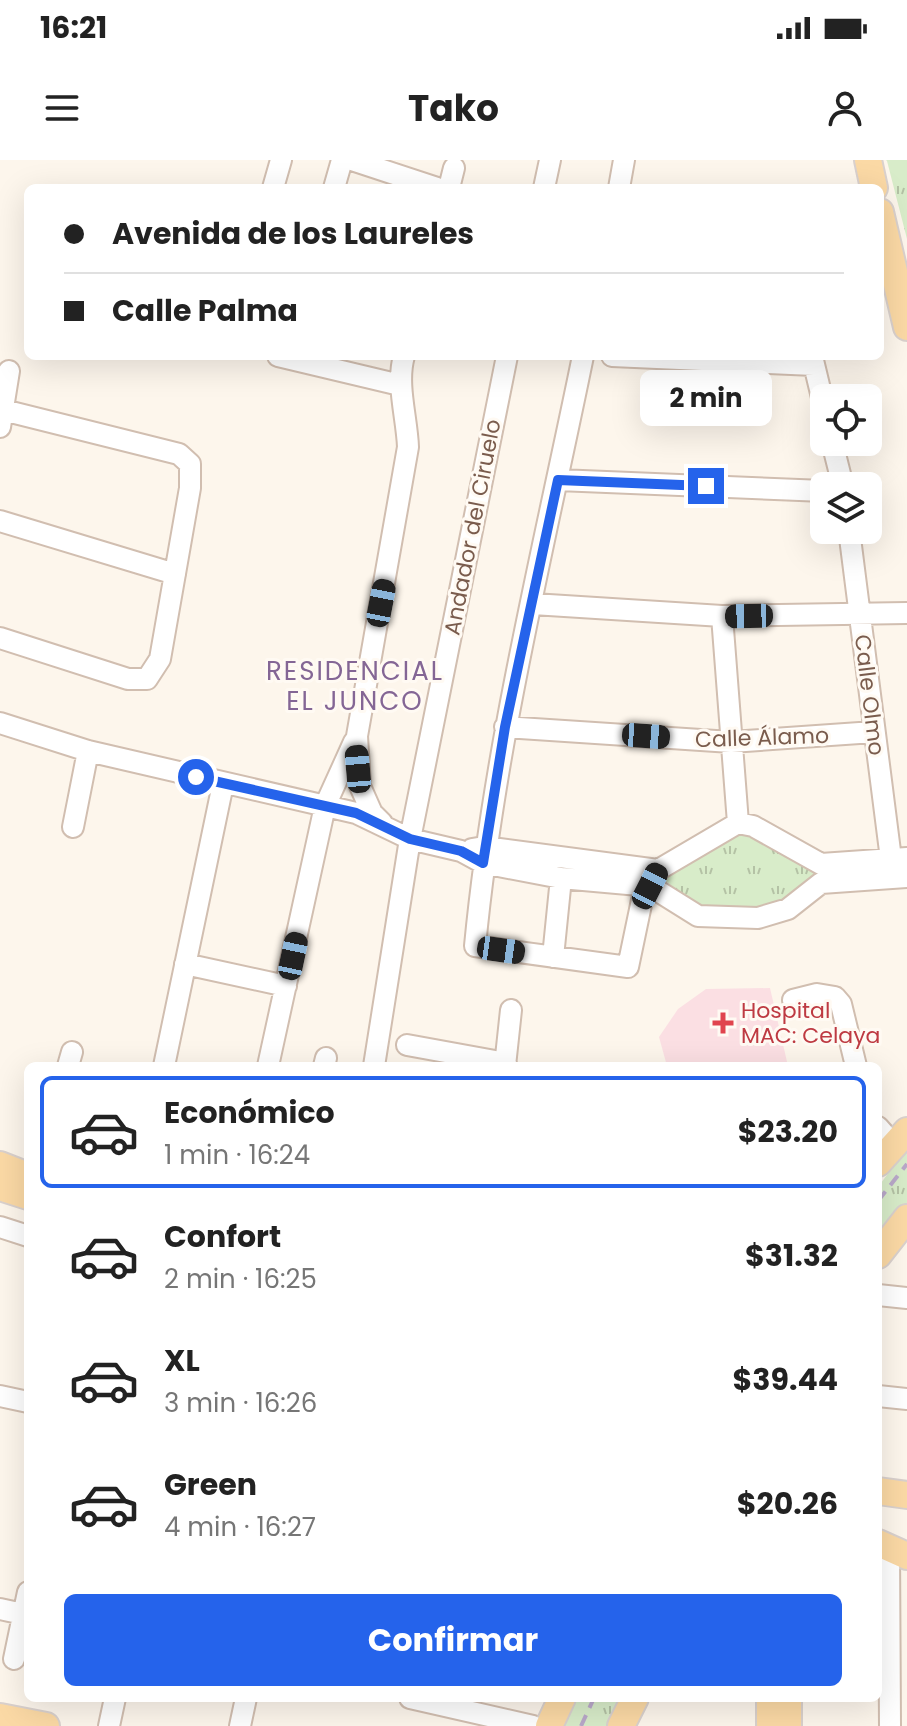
<!DOCTYPE html>
<html lang="es">
<head>
<meta charset="utf-8">
<style>
  body { margin:0; font-family:Poppins,sans-serif; background:#f6f6f6; color:#222; height:100vh; display:flex; flex-direction:column; font-size:30px; white-space:nowrap }
  * { box-sizing:border-box; margin:0 }
  p { font-size:26px; color:#767676 }
  .icon { flex:none; width:44px; height:44px; fill:none; stroke:currentColor; stroke-width:2; stroke-linecap:round; stroke-linejoin:round }
  .map { position:relative; flex:1; overflow:hidden }
  .side { position:absolute; left:24px; top:902px; width:858px; height:640px; display:flex; flex-direction:column; background:#fff; border-radius:12px; box-shadow:0 8px 32px #0002 }
  .side>* { flex:none }
  .hud { position:absolute; left:24px; top:24px; width:860px; height:176px; border-radius:12px; box-shadow:0 8px 32px #0002; display:grid; align-content:center; height:176px; padding:0 40px; background:#fff }
  .buttons { position:absolute; left:810px; top:224px; display:grid; gap:16px }
  .buttons a { display:grid; place-items:center; width:72px; height:72px; border-radius:12px; background:#fff; box-shadow:0 8px 32px #0002; font-size:40px }
  .end { position:absolute; width:36px; height:36px; margin:-18px; border:10px solid #2563eb; background:#fff; box-shadow:0 0 0 4px #fff }
  .from { border-radius:50% }
  .bubble { position:absolute; height:56px; border-radius:12px; background:#fff; box-shadow:0 8px 32px #0002; font-size:26px; font-weight:700; line-height:56px; text-align:center }
  .car { position:absolute; width:24px; height:48px; margin:-24px -12px; border-radius:10px; box-shadow:0 0 6px 2px #0007; background:linear-gradient(#222 24%,#8ab4d8 0 40%,#222 0 76%,#8ab4d8 0 86%,#222 0) }
  .hud b { display:flex; align-items:center; gap:28px; height:76px; font-size:30px }
  .hud b+b { border-top:2px solid #e0e0e0 }
  .hud i { width:20px; height:20px; background:#222 }
  ul { padding:14px 0 0; list-style:none }
  li { display:flex; align-items:center; gap:24px; height:112px; margin:0 16px 12px; padding:0 24px; border:4px solid transparent; border-radius:12px }
  li div { flex:1 }
  li b { display:block; font-size:30px }
  li em { font-style:normal; font-weight:700 }
  li.selected { border-color:#2563eb }
  li>.icon { width:72px; height:72px; stroke-width:1.5 }
  .action { display:flex; gap:16px; margin-top:auto; padding:16px 40px }
  .action a { flex:1; height:92px; border-radius:12px; background:#2563eb; color:#fff; font-size:32px; font-weight:700; line-height:92px; text-align:center }
  .status { display:flex; justify-content:space-between; align-items:center; height:56px; padding:0 40px; background:#fff; direction:ltr }
  .status svg { height:22px; fill:currentColor }
  header { display:flex; justify-content:space-between; align-items:center; height:104px; padding:0 40px; background:#fff; font-size:36px; font-weight:700 }
  .map>svg:first-child { display:block }
</style>
</head>
<body>
<div class="status"><b>16:21</b><svg viewBox="0 0 49 12"><path d="M0 12V9h3v3zM5 12V6h3v6zM10 12V3h3v9zM15 12V0h3v12zM26 1h20v11H26zM47 4h2v5h-2z"/></svg></div>
<header><svg class="icon" aria-label="menu" viewBox="0 0 24 24"><path d="M4 6h16M4 12h16M4 18h16"/></svg>Tako<svg class="icon" aria-label="person" viewBox="0 0 24 24"><circle cx="12" cy="8" r="4"/><path d="M4 21q1-7 8-7t8 7"/></svg></header>
<div class="map">
<svg width="907" height="1566" viewBox="0 0 907 1566">
  <defs>
    <pattern id="park-tufts" width="24" height="20" patternUnits="userSpaceOnUse" patternTransform="scale(2)"><rect width="24" height="20" fill="#d8ecc9"/><path d="M3 7l-1-3M5 7V3M7 7l1-3M15 17l-1-3M17 17v-4M19 17l1-3" fill="none" stroke="#b4c2a5"/></pattern>
  </defs>
  <rect width="100%" height="100%" fill="#fdf6ec"/>
  <path fill="#fbdfe3" d="M770,828L788,906H667L659,877L678,849L706,829Z"/>
  <path fill="url(#park-tufts)" d="M886,0H907V79L887,1Z
    M741,669L817,713L793,736L758,748L698,747L662,718Z
    M907,988V1045L878,1079V1027Z
    M572,1538H624L611,1566H559Z"/>
  <g fill="none" stroke-linecap="round" stroke-linejoin="round">
    <g stroke="#d1beb0" stroke-width="24">
      <path id="minor" d="M352,0L437,28
        M273,28L281,0
        M334,28L342,0
        M449,28L454,8
        M544,28L550,0
        M619,28L624,0
        M278,196L400,225
        M583,196C543,392 494,587 475,786L628,807L642,740L658,710
        M612,196L814,205
        M812,196L824,246
        M0,267L9,211
        M832,282L843,326
        M558,320L824,331
        M0,361L175,414
        M849,370L891,699
        M533,444L722,456L907,453
        M722,456L738,663
        M0,478L128,519H147L160,499L190,328V304L179,294L3,250
        M0,563L88,591L356,653L410,679L461,691L483,703L561,718L650,726L698,756L758,758L788,749L821,723L907,717
        M505,567L731,582L874,572
        M382,663L372,653L360,626L357,576L408,287C407,258 396,224 404,196
        M73,667L88,591
        M472,689L484,687L658,710L738,663L753,666L821,704L907,698
        M553,797L561,718
        M185,804L286,826
        M793,840L817,834L835,837L841,844L856,906
        M407,885L506,903
        M68,906L72,892
        M164,906L223,624
        M268,906L325,646L354,582
        M324,906L326,898
        M374,906L410,679L507,196
        M505,906L511,850
        M878,967L893,984
        M0,1067L28,1076
        M878,1135L907,1138
        M0,1236L28,1242
        M878,1236L907,1239
        M889,1388L890,1566
        M0,1449L23,1454
        M14,1499L28,1432
        M410,1538L533,1566
        M109,1566L115,1538
        M240,1566L246,1538"/>
    </g>
    <g stroke="#dad1cd" stroke-width="30">
      <path id="major" d="M868,0L874,28
        M880,52L907,167
        M878,1003L907,971
        M0,1005L28,1016
        M0,1027L28,1036
        M878,1095L907,1058
        M878,1331L907,1335
        M878,1383L907,1396
        M770,1538V1566
        M788,1538V1566
        M0,1557L46,1566
        M549,1566L562,1538
        M621,1566L635,1538"/>
    </g>
    <use href="#minor" stroke="#fff" stroke-width="20"/>
    <use href="#major" stroke="#fbd9a5" stroke-width="26"/>
    <path stroke="#b9a8c9" stroke-width="4" stroke-dasharray="12 8" stroke-linecap="butt" d="M878,1041L907,1004
      M581,1566L594,1538"/>
  </g>
  <g fill="none" stroke-linecap="round" stroke-linejoin="round">
    <path stroke="#2563eb" stroke-width="10" d="M196,617L356,653L410,679L461,691L483,703L505,567L558,320L706,326"/>
  </g>
  <path fill="#e0444e" stroke="#fffaf3" stroke-width="3" d="M719 851h8v8h8v8h-8v8h-8v-8h-8v-8h8z"/>
  <g text-anchor="middle" stroke-width="6" stroke-linejoin="round" paint-order="stroke">
    <g font-size="22" fill="#7a5c4d" stroke="#fffaf3">
      <text transform="translate(472 367) rotate(-79)" y="8">Andador del Ciruelo</text>
      <text transform="translate(870 535) rotate(83)" y="8">Calle Olmo</text>
      <text transform="translate(762 577) rotate(-2)" y="8">Calle Álamo</text>
    </g>
    <g font-size="22" fill="#be3a42" stroke="#fffaf3" text-anchor="start">
      <text x="741" y="858">Hospital<tspan x="741" dy="25">MAC: Celaya</tspan></text>
    </g>
    <g font-size="26" letter-spacing="2" fill="#846695" stroke="#fffaf3">
      <text x="355" y="520">RESIDENCIAL<tspan x="355" dy="30">EL JUNCO</tspan></text>
    </g>
  </g>
</svg>
<div class="buttons">
<a><svg class="icon" aria-label="locate" viewBox="0 0 24 24"><circle cx="12" cy="12" r="6"/><path d="M12 2v4M12 18v4M2 12h4M18 12h4"/></svg></a>
<a><svg class="icon" aria-label="layers" viewBox="0 0 24 24"><path d="M12 4l9 5-9 5-9-5zM3 14l9 5 9-5"/></svg></a>
</div>
<i class="end from" style="left:196px;top:617px"></i>
<i class="end" style="left:706px;top:326px"></i>
<div class="bubble" style="left:640px;top:210px;width:132px">2 min</div>
<i class="car" style="left:381px;top:443px;rotate:11deg"></i>
<i class="car" style="left:749px;top:456px;rotate:269deg"></i>
<i class="car" style="left:646px;top:576px;rotate:94deg"></i>
<i class="car" style="left:358px;top:609px;rotate:355deg"></i>
<i class="car" style="left:650px;top:726px;rotate:27deg"></i>
<i class="car" style="left:501px;top:790px;rotate:98deg"></i>
<i class="car" style="left:293px;top:796px;rotate:12deg"></i>
<div class="hud">
<b><i class="from"></i>Avenida de los Laureles</b>
<b><i></i>Calle Palma</b>
</div>
<section class="side">
<ul>
<li class="selected"><svg class="icon" aria-label="car" viewBox="0 0 24 24"><path d="M5 17H2v-5l4-1 3-4h7l3 4 3 1v5h-3M9 17h6M6 11h13"/><circle cx="7" cy="17" r="2"/><circle cx="17" cy="17" r="2"/></svg><div><b>Económico</b><p>1 min · 16:24</p></div><em>$23.20</em></li>
<li><svg class="icon" aria-label="car" viewBox="0 0 24 24"><path d="M5 17H2v-5l4-1 3-4h7l3 4 3 1v5h-3M9 17h6M6 11h13"/><circle cx="7" cy="17" r="2"/><circle cx="17" cy="17" r="2"/></svg><div><b>Confort</b><p>2 min · 16:25</p></div><em>$31.32</em></li>
<li><svg class="icon" aria-label="car" viewBox="0 0 24 24"><path d="M5 17H2v-5l4-1 3-4h7l3 4 3 1v5h-3M9 17h6M6 11h13"/><circle cx="7" cy="17" r="2"/><circle cx="17" cy="17" r="2"/></svg><div><b>XL</b><p>3 min · 16:26</p></div><em>$39.44</em></li>
<li><svg class="icon" aria-label="car" viewBox="0 0 24 24"><path d="M5 17H2v-5l4-1 3-4h7l3 4 3 1v5h-3M9 17h6M6 11h13"/><circle cx="7" cy="17" r="2"/><circle cx="17" cy="17" r="2"/></svg><div><b>Green</b><p>4 min · 16:27</p></div><em>$20.26</em></li>
</ul>
<div class="action"><a>Confirmar</a></div>
</section>
</div>
</body>
</html>
